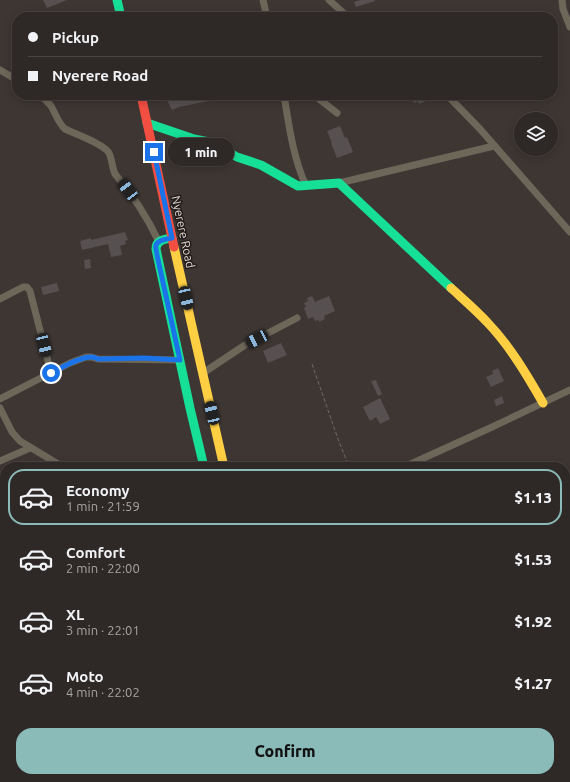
<!DOCTYPE html>
<html lang="en">
<head>
<meta charset="utf-8">
<style>
  body { margin:0; font-family:Ubuntu,sans-serif; background:#3a3432; color:#f1f3f6; height:100vh; display:flex; flex-direction:column; font-size:15px; white-space:nowrap }
  * { box-sizing:border-box; margin:0 }
  p { font-size:13px; color:#a7a6a7 }
  .icon { flex:none; width:22px; height:22px; fill:none; stroke:currentColor; stroke-width:2; stroke-linecap:round; stroke-linejoin:round }
  .map { position:relative; flex:1; overflow:hidden }
  .sheet { position:absolute; left:0px; top:462px; width:570px; height:320px; display:flex; flex-direction:column; background:#2e2826; border-radius:16px 16px 0 0; box-shadow:0 2px 10px #0003,0 0 0 1px #494443 }
  .sheet>* { flex:none }
  .banner { position:absolute; left:12px; top:12px; width:546px; height:88px; border-radius:16px; box-shadow:0 2px 10px #0003,0 0 0 1px #494443; display:grid; align-content:center; height:88px; padding:0 16px; background:#2e2826 }
  .tools { position:absolute; left:514px; top:112px; display:grid; gap:8px }
  .tools a { display:grid; place-items:center; width:44px; height:44px; border-radius:50%; background:#2e2826; box-shadow:0 2px 10px #0003,0 0 0 1px #494443; font-size:20px }
  .end { position:absolute; width:18px; height:18px; margin:-9px; border:5px solid #1a73e8; background:#fff; box-shadow:0 0 0 2px #fff }
  .from { border-radius:50% }
  .bubble { position:absolute; height:28px; border-radius:14px; background:#2e2826; box-shadow:0 2px 10px #0003,0 0 0 1px #494443; font-size:13px; font-weight:800; line-height:28px; text-align:center }
  .car { position:absolute; width:12px; height:24px; margin:-12px -6px; border-radius:5px; box-shadow:0 0 3px 1px #0007; background:linear-gradient(#222 24%,#8ab4d8 0 40%,#222 0 76%,#8ab4d8 0 86%,#222 0) }
  .banner b { display:flex; align-items:center; gap:14px; height:38px; font-size:15px }
  .banner b+b { border-top:1px solid #494443 }
  .banner i { width:10px; height:10px; background:#f1f3f6 }
  ul { padding:7px 0 0; list-style:none }
  li { display:flex; align-items:center; gap:12px; height:56px; margin:0 8px 6px; padding:0 8px; border:2px solid transparent; border-radius:16px }
  li div { flex:1 }
  li b { display:block; font-size:15px }
  li em { font-style:normal; font-weight:800 }
  li.selected { border-color:#8bbbb9 }
  li>.icon { width:36px; height:36px; stroke-width:1.5 }
  .primary-button { display:flex; gap:8px; margin-top:auto; padding:8px 16px }
  .primary-button a { flex:1; height:46px; border-radius:16px; background:#8bbbb9; color:#111; font-size:16px; font-weight:800; line-height:46px; text-align:center }
  .map>svg:first-child { display:block }
</style>
</head>
<body>
<div class="map">
<svg width="570" height="782" viewBox="0 0 570 782">
  <rect width="100%" height="100%" fill="#3d3633"/>
  <path fill="#565051" d="M43,0H67L47,8Z
    M360,0H374L375,1L356,7L354,2Z
    M179,95H208L209,101L179,107L172,110L167,100Z
    M415,95H439L419,104L418,101L414,103L411,97Z
    M340,126L345,138L347,137L353,152L337,158L331,143H332L327,131Z
    M125,232L128,240L125,241L126,244L120,246L122,255L111,257L108,244L82,250L80,241L91,238V240Z
    M90,259L91,268L85,269L84,260Z
    M57,283L59,291L43,295L41,287Z
    M312,296L315,302L329,296L335,311L324,316L325,319L319,322V320L315,321L313,317L308,319L304,308L306,307L304,303L308,301L307,298Z
    M281,343L287,355L268,363L263,351Z
    M498,368L504,381L491,387L486,377L493,374L492,371Z
    M376,380L382,394L378,396L371,381Z
    M502,396L504,403L496,406L494,400Z
    M380,398L390,419L380,424L376,417L370,421L363,407Z"/>
  <g fill="none" stroke-linecap="round" stroke-linejoin="round">
    <path stroke="#6e6a61" stroke-width="1" stroke-dasharray="4 2" stroke-linecap="butt" d="M312,364L338,439L349,467
      M198,777L209,782"/>
    <path stroke="#6d675a" stroke-width="7" d="M263,0L267,17
      M329,0L348,17
      M562,0L563,9L570,27
      M0,70L17,80
      M39,95C44,98 48,102 51,106C56,114 58,123 65,129C75,134 104,144 109,153C112,159 112,167 115,174C133,195 147,217 159,242
      M284,95C289,126 293,157 306,186
      M314,95L337,113
      M447,95L480,129L570,232
      M339,183L494,146
      M0,299L23,287H27L30,291L51,373
      M203,373L245,345L297,318
      M0,399L70,363L86,357H91L98,359L180,360
      M0,408L12,432L20,441L63,467
      M0,461L30,448
      M404,467L490,428L570,390
      M565,514L570,526
      M0,586L5,584
      M0,667H5
      M565,672L570,670
      M0,695L5,699
      M565,722L570,735
      M52,777L54,782
      M151,777L153,782
      M272,777L273,782
      M417,777L419,782"/>
    <path stroke="#16e098" stroke-width="9" d="M117,0L121,17
      M147,123L194,139L209,142L222,148L237,157L261,165L298,186L339,183L451,288
      M172,238C165,239 156,240 156,249L190,408L204,467"/>
    <path stroke="#ffcf43" stroke-width="9" d="M174,247L224,467
      M451,288C463,299 476,310 487,322C510,346 527,375 543,403"/>
    <path stroke="#f24e42" stroke-width="9" d="M141,95L174,247
      M294,777L295,782"/>
  </g>
  <g fill="none" stroke-linecap="round" stroke-linejoin="round">
    <path stroke="#1a73e8" stroke-width="5" d="M51,373C61,368 81,356 92,357C94,357 96,358 98,359L144,358L180,360L157,255C157,253 155,247 156,245C158,240 167,239 172,238L154,152"/>
  </g>
  <g text-anchor="middle" stroke-width="3" stroke-linejoin="round" paint-order="stroke">
    <g font-size="12" fill="#dfd7d4" stroke="#231d1b">
      <text transform="translate(183 232) rotate(78)" y="4">Nyerere Road</text>
    </g>
  </g>
</svg>
<div class="tools">
<a><svg class="icon" aria-label="layers" viewBox="0 0 24 24"><path d="M12 4l9 5-9 5-9-5zM3 14l9 5 9-5"/></svg></a>
</div>
<i class="end from" style="left:51px;top:373px"></i>
<i class="end" style="left:154px;top:152px"></i>
<div class="bubble" style="left:168px;top:138px;width:66px">1 min</div>
<i class="car" style="left:128px;top:190px;rotate:323deg"></i>
<i class="car" style="left:186px;top:298px;rotate:167deg"></i>
<i class="car" style="left:257px;top:339px;rotate:243deg"></i>
<i class="car" style="left:44px;top:345px;rotate:166deg"></i>
<i class="car" style="left:212px;top:413px;rotate:347deg"></i>
<div class="banner">
<b><i class="from"></i>Pickup</b>
<b><i></i>Nyerere Road</b>
</div>
<section class="sheet">
<ul>
<li class="selected"><svg class="icon" aria-label="car" viewBox="0 0 24 24"><path d="M5 17H2v-5l4-1 3-4h7l3 4 3 1v5h-3M9 17h6M6 11h13"/><circle cx="7" cy="17" r="2"/><circle cx="17" cy="17" r="2"/></svg><div><b>Economy</b><p>1 min · 21:59</p></div><em>$1.13</em></li>
<li><svg class="icon" aria-label="car" viewBox="0 0 24 24"><path d="M5 17H2v-5l4-1 3-4h7l3 4 3 1v5h-3M9 17h6M6 11h13"/><circle cx="7" cy="17" r="2"/><circle cx="17" cy="17" r="2"/></svg><div><b>Comfort</b><p>2 min · 22:00</p></div><em>$1.53</em></li>
<li><svg class="icon" aria-label="car" viewBox="0 0 24 24"><path d="M5 17H2v-5l4-1 3-4h7l3 4 3 1v5h-3M9 17h6M6 11h13"/><circle cx="7" cy="17" r="2"/><circle cx="17" cy="17" r="2"/></svg><div><b>XL</b><p>3 min · 22:01</p></div><em>$1.92</em></li>
<li><svg class="icon" aria-label="car" viewBox="0 0 24 24"><path d="M5 17H2v-5l4-1 3-4h7l3 4 3 1v5h-3M9 17h6M6 11h13"/><circle cx="7" cy="17" r="2"/><circle cx="17" cy="17" r="2"/></svg><div><b>Moto</b><p>4 min · 22:02</p></div><em>$1.27</em></li>
</ul>
<div class="primary-button"><a>Confirm</a></div>
</section>
</div>
</body>
</html>
